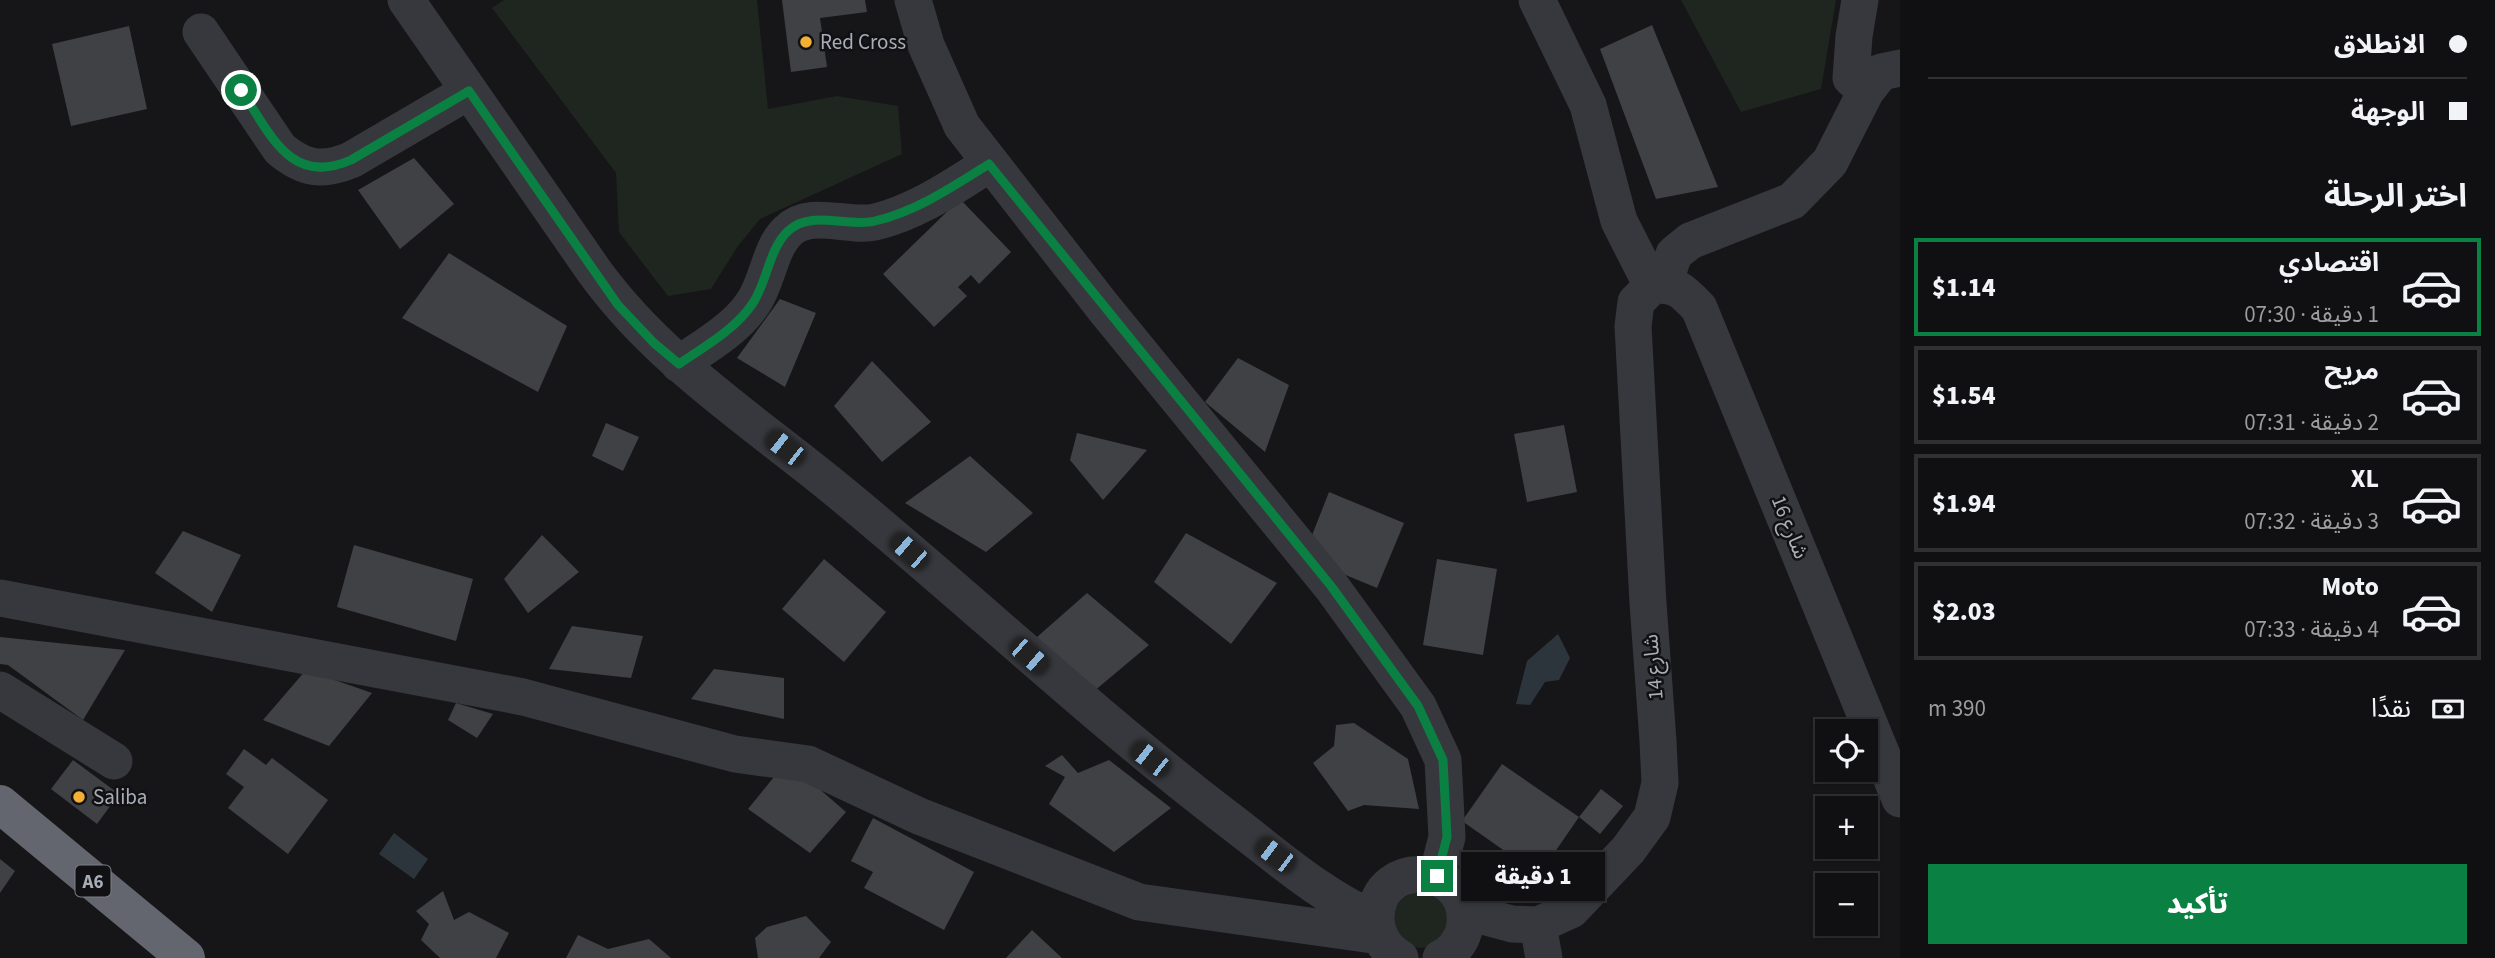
<!DOCTYPE html>
<html lang="ar">
<head>
<meta charset="utf-8">
<style>
  body { margin:0; font-family:"Source Sans 3","Noto Sans Arabic",sans-serif; background:#1e1e20; color:#f1f3f6; direction:rtl; height:100vh; display:flex; flex-direction:column; font-size:26px; white-space:nowrap }
  * { box-sizing:border-box; margin:0 }
  p { font-size:23px; color:#9c9d9f }
  .icon { flex:none; width:38px; height:38px; fill:none; stroke:currentColor; stroke-width:2; stroke-linecap:round; stroke-linejoin:round }
  .map { position:relative; flex:1; overflow:hidden; direction:ltr }
  .side { display:flex; flex-direction:column; background:#101012; width:595px }
  .side>* { flex:none }
  .banner { display:grid; align-content:center; height:154px; padding:0 28px; background:#101012 }
  .tools { position:absolute; left:1815px; top:719px; display:grid; gap:14px }
  .tools a { display:grid; place-items:center; width:63px; height:63px; border-radius:0px; background:#101012; box-shadow:0 2px 5px #0004,0 0 0 2px #303032; font-size:35px }
  .end { position:absolute; width:32px; height:32px; margin:-16px; border:9px solid #0b8043; background:#fff; box-shadow:0 0 0 4px #fff }
  .from { border-radius:50% }
  .bubble { position:absolute; height:49px; border-radius:0px; background:#101012; box-shadow:0 2px 5px #0004,0 0 0 2px #303032; font-size:23px; font-weight:800; line-height:49px; text-align:center; direction:rtl }
  .car { position:absolute; width:21px; height:42px; margin:-21px -10px; border-radius:9px; box-shadow:0 0 5px 2px #0007; background:linear-gradient(#222 24%,#8ab4d8 0 40%,#222 0 76%,#8ab4d8 0 86%,#222 0) }
  .banner b { display:flex; align-items:center; gap:24px; height:66px; font-size:26px }
  .banner b+b { border-top:2px solid #303032 }
  .banner i { width:18px; height:18px; background:#f1f3f6 }
  ul { padding:0; list-style:none }
  li { display:flex; align-items:center; gap:21px; height:98px; margin:0 14px 10px; padding:0 14px; border:4px solid #303032; border-radius:0px }
  li div { flex:1 }
  li b { display:block; font-size:26px }
  li em { font-style:normal; font-weight:800 }
  li.active { border-color:#0b8043 }
  li>.icon { width:63px; height:63px; stroke-width:1.5 }
  h2 { padding:0 28px; font-size:32px; line-height:84px }
  .pay { display:flex; align-items:center; gap:18px; height:77px; padding:0 28px; font-size:26px }
  .pay p { margin-inline-start:auto }
  .primary-button { display:flex; gap:14px; margin-top:auto; padding:14px 28px }
  .primary-button a { flex:1; height:80px; border-radius:0px; background:#0b8043; color:#fff; font-size:28px; font-weight:800; line-height:80px; text-align:center }
  main { display:flex; flex:1; min-height:0 }
  .map>svg:first-child { display:block }
</style>
</head>
<body>
<main>
<section class="side">
<div class="banner">
<b><i class="from"></i>الانطلاق</b>
<b><i></i>الوجهة</b>
</div>
<h2>اختر الرحلة</h2>
<ul>
<li class="active"><svg class="icon" aria-label="car" viewBox="0 0 24 24"><path d="M5 17H2v-5l4-1 3-4h7l3 4 3 1v5h-3M9 17h6M6 11h13"/><circle cx="7" cy="17" r="2"/><circle cx="17" cy="17" r="2"/></svg><div><b>اقتصادي</b><p>1 دقيقة · 07:30</p></div><em>$1.14</em></li>
<li><svg class="icon" aria-label="car" viewBox="0 0 24 24"><path d="M5 17H2v-5l4-1 3-4h7l3 4 3 1v5h-3M9 17h6M6 11h13"/><circle cx="7" cy="17" r="2"/><circle cx="17" cy="17" r="2"/></svg><div><b>مريح</b><p>2 دقيقة · 07:31</p></div><em>$1.54</em></li>
<li><svg class="icon" aria-label="car" viewBox="0 0 24 24"><path d="M5 17H2v-5l4-1 3-4h7l3 4 3 1v5h-3M9 17h6M6 11h13"/><circle cx="7" cy="17" r="2"/><circle cx="17" cy="17" r="2"/></svg><div><b>XL</b><p>3 دقيقة · 07:32</p></div><em>$1.94</em></li>
<li><svg class="icon" aria-label="car" viewBox="0 0 24 24"><path d="M5 17H2v-5l4-1 3-4h7l3 4 3 1v5h-3M9 17h6M6 11h13"/><circle cx="7" cy="17" r="2"/><circle cx="17" cy="17" r="2"/></svg><div><b>Moto</b><p>4 دقيقة · 07:33</p></div><em>$2.03</em></li>
</ul>
<div class="pay"><svg class="icon" aria-label="cash" viewBox="0 0 24 24"><path d="M3 7h18v10H3z"/><circle cx="12" cy="12" r="2"/></svg>نقدًا<p>390 m</p></div>
<div class="primary-button"><a>تأكيد</a></div>
</section>
<div class="map">
<svg width="1900" height="958" viewBox="0 0 1900 958">
  <rect width="100%" height="100%" fill="#161618"/>
  <path fill="#1e261f" d="M504,0H757L768,109L837,96L898,106L902,154L760,219L738,246L711,289L668,296L619,232L616,173L492,8Z
    M1681,0H1836L1821,89L1741,112Z
    M1393 920a28 28 0 1 1 56 0a28 28 0 1 1-56 0Z"/>
  <path fill="#2c353c" d="M1558,634L1570,658L1559,680L1545,682L1530,705L1516,704L1527,661Z
    M394,833L428,859L414,879L379,854Z"/>
  <path fill="#404145" d="M782,0H865L867,12L820,18L827,67L791,72Z
    M1652,25L1718,187L1656,199L1600,49Z
    M129,26L147,109L71,126L52,44Z
    M414,158L454,204L400,249L358,190Z
    M960,199L1011,252L979,284L971,275L958,287L967,296L934,327L883,274Z
    M449,253L567,326L538,392L402,318Z
    M780,299L816,313L785,387L737,358Z
    M1238,358L1289,385L1265,452L1205,402Z
    M872,361L931,422L882,462L834,406Z
    M606,423L639,437L623,471L592,456Z
    M1564,425L1577,492L1527,502L1514,434Z
    M1077,433L1147,450L1103,500L1070,460Z
    M970,456L1033,513L986,552L905,503Z
    M1329,492L1404,523L1377,588L1324,566L1307,548Z
    M183,531L241,555L212,612L155,573Z
    M1186,533L1277,583L1231,644L1154,582Z
    M542,535L579,572L528,613L504,579Z
    M354,545L473,579L456,641L337,607Z
    M824,559L886,612L844,662L782,609Z
    M1437,559L1497,569L1483,655L1423,645Z
    M1087,593L1149,645L1093,692L1037,637Z
    M572,626L643,636L631,678L549,669Z
    M0,637L125,650L83,720L8,665L0,664Z
    M714,669L784,678V719L691,699Z
    M306,670L372,693L329,746L263,720Z
    M456,703L493,714L477,738L448,720Z
    M1354,723L1408,759L1419,809L1364,805L1348,811L1313,763L1334,746L1336,725Z
    M244,749L266,765L272,758L328,800L288,854L228,808L244,787L226,774Z
    M1062,755L1078,773L1109,760L1171,808L1114,852L1049,804L1065,777L1045,766Z
    M73,760L119,794L97,824L51,789Z
    M787,761L846,812L810,853L748,809Z
    M1502,764L1579,817L1539,875L1462,821Z
    M1601,789L1623,806L1600,834L1579,817Z
    M873,818L974,872L944,930L864,888L873,872L851,861Z
    M0,859L15,871L0,893Z
    M443,891L454,920L469,912L509,933L496,958H440L421,940L429,924L416,911Z
    M806,916L831,942L819,958H758L755,938L767,927Z
    M1032,930L1062,958H1006Z
    M578,935L608,949L649,939L671,958H566Z"/>
  <g fill="none" stroke-linecap="round" stroke-linejoin="round">
    <path stroke="#37383d" stroke-width="37" d="M406,0L594,271C661,364 761,426 848,499C975,604 1094,716 1224,816C1273,853 1320,896 1376,920
      M913,0L926,45L962,126L1103,307L1331,586L1418,706L1443,760L1447,837L1437,876
      M1537,0L1588,105L1619,221L1652,286
      M1860,0L1854,36L1851,78L1866,91
      M201,32L280,149C304,169 322,172 351,160L469,91
      M1664,284L1674,254L1690,241L1792,201L1830,162L1866,91L1881,72L1900,68
      M1652,286C1675,282 1684,292 1699,308L1900,799
      M679,364C704,347 736,329 753,303C768,282 769,249 788,231C810,209 848,228 875,222C917,212 954,186 989,164
      M0,598L523,697L735,754L808,764L919,816L1139,902L1380,936
      M0,690L114,761
      M1464,905L1486,917L1512,924L1538,925L1571,910L1628,850L1652,817L1660,783L1658,741L1648,603L1633,326L1636,302L1652,286
      M1538,925L1544,958
      M1400,958C1386,950 1376,935 1376,918C1376,854 1477,863 1464,930C1461,942 1452,953 1441,958"/>
    <path stroke="#63666e" stroke-width="38" d="M0,804L186,958"/>
  </g>
  <g fill="none" stroke-linecap="round" stroke-linejoin="round">
    <path stroke="#0b8043" stroke-width="9" d="M241,90C270,133 290,187 351,160L469,91L618,305L654,343L679,364C704,347 736,329 753,303C767,282 769,249 788,231C811,209 847,228 875,221C917,211 954,186 989,164L1331,586L1418,706L1443,760L1447,837L1437,876"/>
  </g>
  <g fill="#f2b134" stroke="#111113" stroke-width="2.5">
    <circle cx="806" cy="42" r="7"/>
    <circle cx="79" cy="797" r="7"/>
  </g>
  <g text-anchor="middle" stroke-width="5" stroke-linejoin="round" paint-order="stroke">
    <rect fill="#111113" stroke="#7b7e86" stroke-width="2" x="75.5" y="865.5" width="35" height="31" rx="5"/>
    <g font-size="19" font-weight="bold" fill="#a8adb8">
      <text x="93" y="888">A6</text>
    </g>
    <g font-size="21" fill="#a8adb8" stroke="#111113" text-anchor="start">
      <text x="820" y="49">Red Cross</text>
      <text x="93" y="804">Saliba</text>
    </g>
    <g font-size="21" fill="#a8adb8" stroke="#111113">
      <text transform="translate(1790 527) rotate(68)" y="7">شارع 16</text>
      <text transform="translate(1653 667) rotate(-95)" y="7">شارع 14</text>
    </g>
  </g>
</svg>
<div class="tools">
<a><svg class="icon" aria-label="locate" viewBox="0 0 24 24"><circle cx="12" cy="12" r="6"/><path d="M12 2v4M12 18v4M2 12h4M18 12h4"/></svg></a>
<a>+</a>
<a>−</a>
</div>
<i class="end from" style="left:241px;top:90px"></i>
<i class="end" style="left:1437px;top:876px"></i>
<div class="bubble" style="left:1461px;top:852px;width:144px">1 دقيقة</div>
<i class="car" style="left:785px;top:448px;rotate:308deg"></i>
<i class="car" style="left:909px;top:551px;rotate:311deg"></i>
<i class="car" style="left:1029px;top:656px;rotate:131deg"></i>
<i class="car" style="left:1150px;top:759px;rotate:308deg"></i>
<i class="car" style="left:1275px;top:855px;rotate:307deg"></i>
</div>
</main>
</body>
</html>
